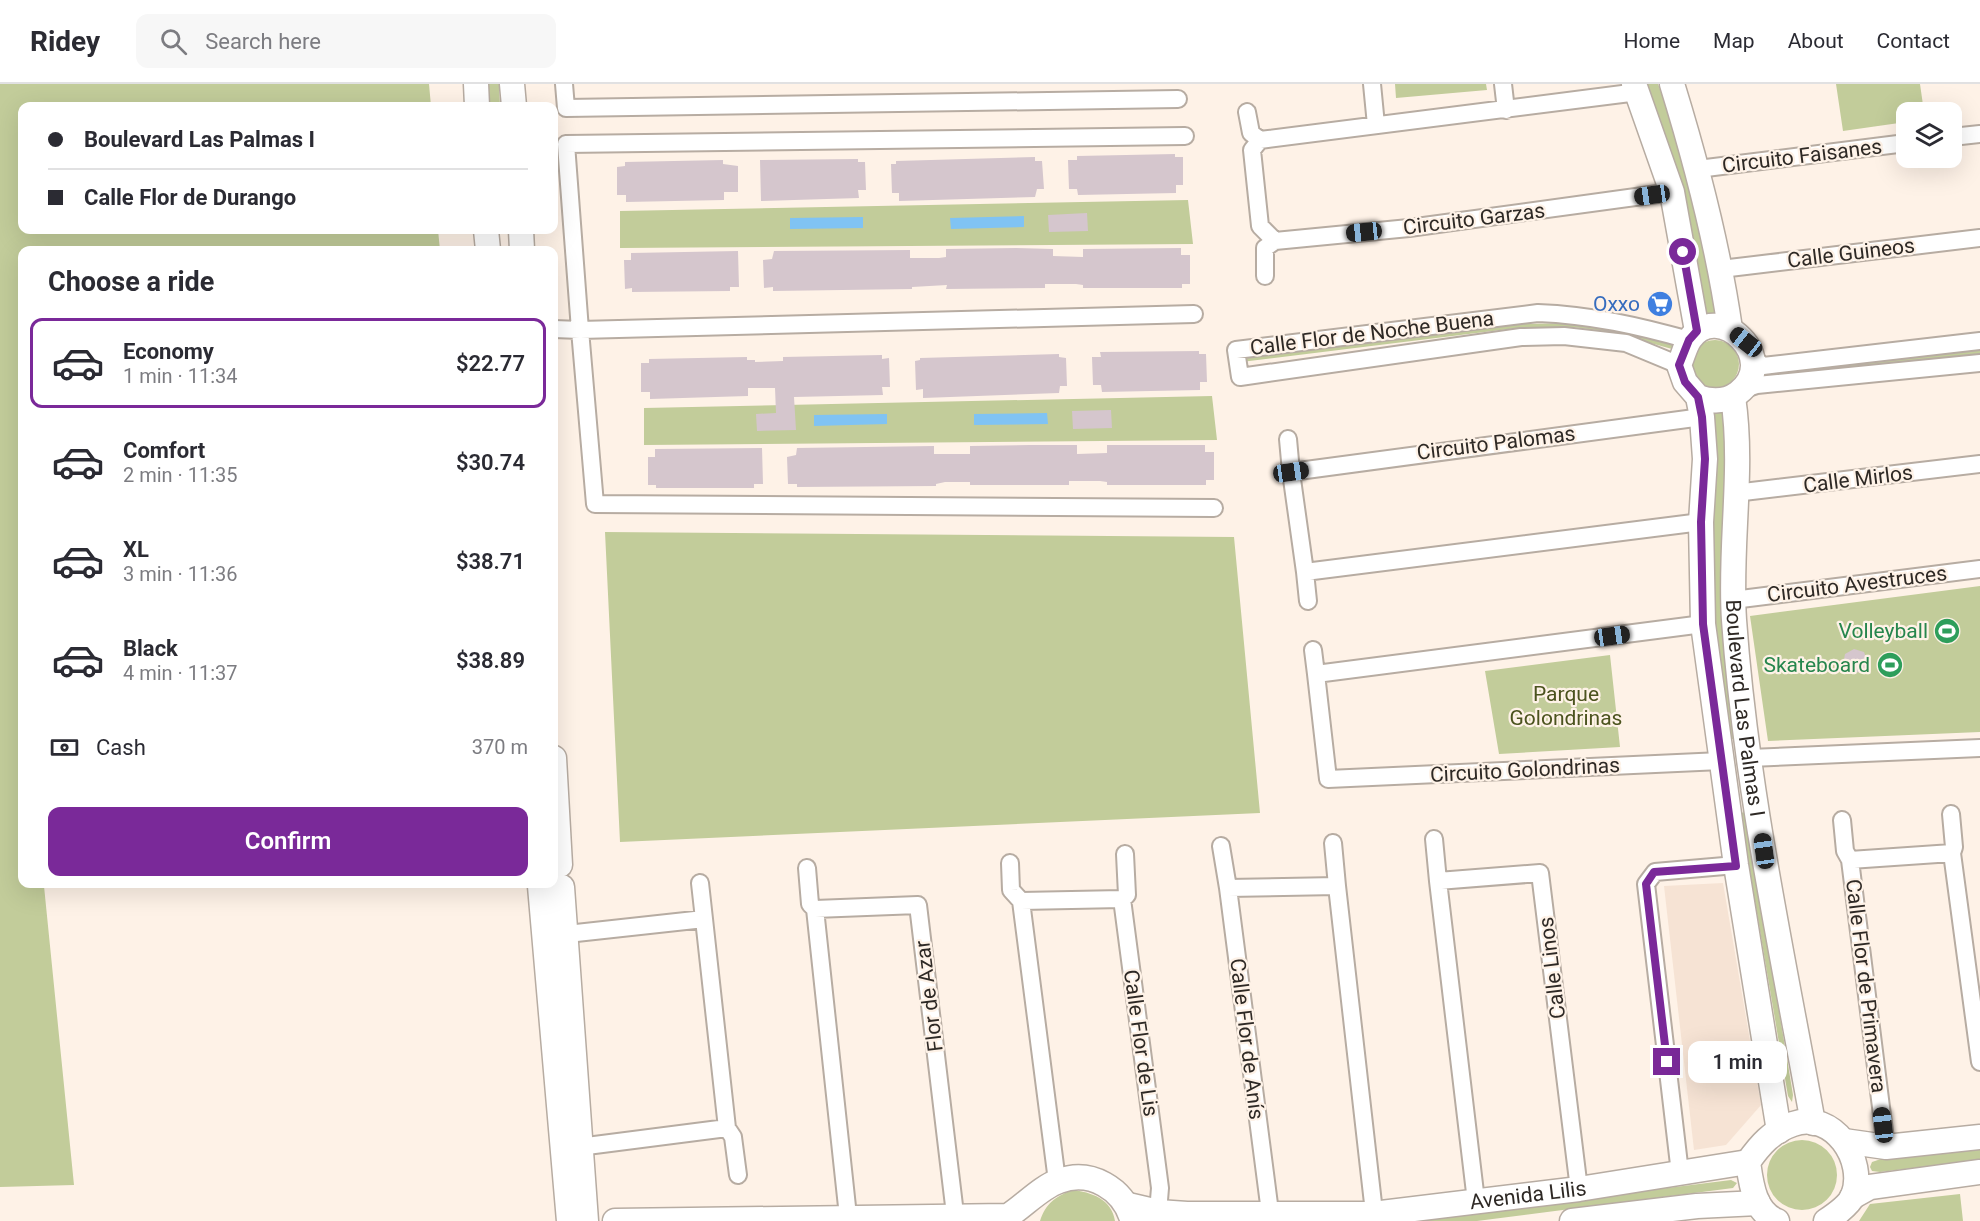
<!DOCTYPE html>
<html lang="en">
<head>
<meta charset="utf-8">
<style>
  body { margin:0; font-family:Roboto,sans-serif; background:#f7f7f7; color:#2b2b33; height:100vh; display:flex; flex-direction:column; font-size:22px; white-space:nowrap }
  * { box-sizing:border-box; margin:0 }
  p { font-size:20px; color:#7c7c81 }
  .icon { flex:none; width:33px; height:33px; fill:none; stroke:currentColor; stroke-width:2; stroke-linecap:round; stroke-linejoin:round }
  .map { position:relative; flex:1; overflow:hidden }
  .details { position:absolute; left:18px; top:162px; width:540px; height:642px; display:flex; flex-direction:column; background:#fff; border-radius:12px; box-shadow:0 6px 24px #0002 }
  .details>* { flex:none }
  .top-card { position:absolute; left:18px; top:18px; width:540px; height:132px; border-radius:12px; box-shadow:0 6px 24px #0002; display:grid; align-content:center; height:132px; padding:0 30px; background:#fff }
  .fabs { position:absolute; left:1896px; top:18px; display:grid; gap:12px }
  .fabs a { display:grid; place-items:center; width:66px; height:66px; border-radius:12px; background:#fff; box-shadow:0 6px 24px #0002; font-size:30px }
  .end { position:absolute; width:27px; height:27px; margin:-14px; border:8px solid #7a2999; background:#fff; box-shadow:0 0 0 3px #fff }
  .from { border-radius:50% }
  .bubble { position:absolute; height:42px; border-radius:12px; background:#fff; box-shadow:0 6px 24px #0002; font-size:20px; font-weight:600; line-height:42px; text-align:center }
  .car { position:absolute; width:18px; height:36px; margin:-18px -9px; border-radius:8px; box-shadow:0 0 4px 2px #0007; background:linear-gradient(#222 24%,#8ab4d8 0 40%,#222 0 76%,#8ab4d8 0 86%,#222 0) }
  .top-card b { display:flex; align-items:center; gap:21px; height:57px; font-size:22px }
  .top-card b+b { border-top:2px solid #e1e1e2 }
  .top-card i { width:15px; height:15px; background:#2b2b33 }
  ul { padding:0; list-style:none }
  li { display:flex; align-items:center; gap:18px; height:90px; margin:0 12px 9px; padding:0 18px; border:3px solid transparent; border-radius:12px }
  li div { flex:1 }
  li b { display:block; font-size:22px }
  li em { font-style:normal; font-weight:600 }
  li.active { border-color:#7a2999 }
  li>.icon { width:54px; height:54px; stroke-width:1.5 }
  h2 { padding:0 30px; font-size:27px; line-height:72px }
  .pay { display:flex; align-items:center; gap:15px; height:66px; padding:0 30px; font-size:22px }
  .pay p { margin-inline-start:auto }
  .cta { display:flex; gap:12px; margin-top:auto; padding:12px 30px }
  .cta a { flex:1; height:69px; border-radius:12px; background:#7a2999; color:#fff; font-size:24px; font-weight:600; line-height:69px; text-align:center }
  header { display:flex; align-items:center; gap:36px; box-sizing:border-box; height:84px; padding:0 30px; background:#fff; border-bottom:2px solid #e1e1e2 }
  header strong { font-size:28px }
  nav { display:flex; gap:33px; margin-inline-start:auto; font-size:21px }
  .search { width:420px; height:54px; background:#f7f7f7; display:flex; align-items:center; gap:15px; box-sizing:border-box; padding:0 21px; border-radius:12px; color:#7c7c81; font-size:22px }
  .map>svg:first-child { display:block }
</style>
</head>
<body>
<header>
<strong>Ridey</strong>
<div class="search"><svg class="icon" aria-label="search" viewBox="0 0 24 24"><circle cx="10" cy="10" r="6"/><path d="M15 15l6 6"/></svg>Search here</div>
<nav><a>Home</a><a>Map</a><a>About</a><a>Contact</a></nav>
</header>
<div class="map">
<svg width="1980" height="1137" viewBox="0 0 1980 1137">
  <rect width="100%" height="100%" fill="#fef2e7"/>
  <path fill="#f6e3d4" d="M1723,799L1761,1021L1726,1061L1694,1066L1664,802Z"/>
  <path fill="#c2cc9a" d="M0,0H429L431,22H22V146H438L440,166H22V800H74L44,802L74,1101L0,1103Z
    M486,0H499L500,22H487Z
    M1395,0H1486L1487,6L1396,14Z
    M1644,0H1658C1689,76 1702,154 1717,234L1704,235C1694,151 1677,79 1644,0Z
    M1836,0H1920L1924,28H1906V38L1843,47Z
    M1188,116L1193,160L620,164V127Z
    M1573,239L1612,245L1673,260L1672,265L1611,248L1573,243L1517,244L1241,278V274L1518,240Z
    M1691 280a24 24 0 1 1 48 0a24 24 0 1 1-48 0Z
    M1980,264V270L1762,293L1765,287Z
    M1212,312L1217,356L644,361V324Z
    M1717,324H1723L1726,333L1737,655H1732C1703,551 1712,438 1711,331Z
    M605,448L1234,453L1260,729L620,758Z
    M1980,502V648L1768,657L1750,532Z
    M1610,571L1620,663L1499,670L1485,587Z
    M1746,728L1793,1011L1792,1018L1788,1012L1740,729Z
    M1767 1091a35 35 0 1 1 70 0a35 35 0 1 1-70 0Z
    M1980,1063V1076L1880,1088L1872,1087L1870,1083L1872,1078L1881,1075Z
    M1731,1096L1737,1099L1733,1104L1477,1137H1406Z
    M1072,1106C1091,1108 1112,1115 1115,1137H1040C1046,1119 1055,1113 1072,1106Z
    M1960,1110L1963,1137H1859L1870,1120Z"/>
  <path fill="#80c3f3" d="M1024,132V143L951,145L950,134Z
    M863,133V144L790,145V134Z
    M1047,329L1048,340L974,341V330Z
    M887,330V340L814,342V331Z"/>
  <path fill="#d5c6cd" d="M1175,70V73H1183V101H1176V109L1078,111L1077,105H1069L1068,76H1077V72Z
    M1035,73V77H1042L1044,105H1037L1035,113L899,117V109H892L891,80H896V77Z
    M858,75V78H865L866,106H858L859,114L761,117L760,76Z
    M723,76V80L738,82V108H724V116L626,118V111H617V83L625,82V78Z
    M1087,129L1088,147L1049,148L1048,131Z
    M1016,164L1053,165V172L1083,173V165L1181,164V171H1190V200H1182V204H1083V201L1076,200H1045V204L946,205L947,201L912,203V205L773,207V203L764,204L763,176L772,175L774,167L910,166V174H939L946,173V165Z
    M738,167L739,203H730V207L632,208V204L625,205L624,176H631V169Z
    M1199,267V270H1206L1207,298H1200V306L1102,308L1101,301H1093L1092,273H1101L1100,268Z
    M1059,270V273L1066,274L1067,302H1060L1059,309L923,314V305L916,306L915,277L920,276V274Z
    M882,271V275L889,274L890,303H882L883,311L794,313L796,346L757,347L756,330L776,329L775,304H748V312L650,315V308H641V279H649V275L747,273V276H755V278L783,277V273Z
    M1111,326L1112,344L1073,345L1072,327Z
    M1030,361H1077V370L1107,369V361H1205V368H1214V396H1206V401H1107V398L1100,397H1069V401H970V398H945L936,400V402L797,403V400H788L787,373L796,371L797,364L934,362V370H970V362Z
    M762,364L763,400H754V404H656V401H648V373H655V365Z
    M1854,565L1864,568L1868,579L1862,588L1851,589L1843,581L1845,570Z"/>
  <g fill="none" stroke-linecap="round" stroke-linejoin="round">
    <g stroke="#b7aca2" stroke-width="20">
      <path id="street" d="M564,0L566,24L1178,15
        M1372,0L1376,41
        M1503,0L1506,26
        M1638,8L1260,56L1252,66L1260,142L1275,157L1409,144L1672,108
        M1247,28L1251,49L1260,56
        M1952,53L1980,50
        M1698,85L1906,59
        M1721,185L1980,154
        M1265,192V164L1275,157
        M1194,230L580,246L595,420L1214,424
        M554,245L580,246L566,60L1185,52
        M1752,273L1763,282L1980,257
        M1679,281L1626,259L1564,252L1521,253L1240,293L1236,266L1538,229C1591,231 1639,242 1689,256
        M1742,306L1757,301L1980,279
        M1288,355L1291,388
        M1735,409L1980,380
        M1701,438L1305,488L1291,388L1702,333
        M1305,488L1308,517
        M1733,516L1980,485
        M1703,540L1316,590L1328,695L1721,677
        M1313,566L1316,590
        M1750,674L1980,664
        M1951,730L1954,763L1952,769
        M1842,736L1845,767L1850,776
        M1434,755L1438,797
        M1333,759L1337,802
        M1221,762L1228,804
        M1010,779L1011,806L1021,817
        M807,784L810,820L815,825
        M700,799L704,835
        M1122,815L1127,811L1125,770
        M567,850L704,835L727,1044L579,1063
        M727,1044L733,1053L738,1091
        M1886,1063L1850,776L1952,769L1980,978
        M1680,1089L1646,800L1655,788L1736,781
        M1057,1097L1021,817L1122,815L1160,1104L1158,1128
        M1476,1117L1438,797L1540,789L1579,1105
        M1270,1128L1228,804L1337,802L1375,1137
        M848,1132L815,825L918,821L955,1130"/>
    </g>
    <g stroke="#b7aca2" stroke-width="27">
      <g id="secondary">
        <path d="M476,0L477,22"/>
        <path d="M512,0L514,22"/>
        <path d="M1634,0L1672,108L1697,247"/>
        <path d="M1672,0C1697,81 1718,161 1730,245"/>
        <path d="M486,146L488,166"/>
        <path d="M521,146L522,166"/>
        <path d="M1698,313C1712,318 1726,318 1738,309C1782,275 1718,215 1690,255C1685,262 1683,272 1679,281L1685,298L1698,313L1702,333L1705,375L1701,438L1703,540L1736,781L1779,1047"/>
        <path id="s1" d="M1733,313C1744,385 1729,462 1734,536C1746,705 1783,872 1813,1039"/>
        <path d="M554,674L560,781L554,782"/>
        <path d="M1844,1057L1886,1063L1980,1053"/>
        <path d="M1852,1113L1870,1103L1980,1088"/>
        <path id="s2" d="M1128,1121L1158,1128L1187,1130H1373L1579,1105L1748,1078"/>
        <path d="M569,1137L540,802L562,803L586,1137"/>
        <path d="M615,1137L1008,1132C1024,1122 1041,1103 1059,1097C1091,1085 1123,1105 1132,1135"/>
        <path d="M1572,1137L1697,1122L1758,1119"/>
        <path d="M1777,1137C1754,1128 1751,1099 1748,1078C1760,1061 1772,1047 1793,1040C1833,1026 1867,1076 1853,1112C1849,1121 1835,1131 1826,1137"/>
      </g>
    </g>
    <use href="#street" stroke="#fff" stroke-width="16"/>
    <use href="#secondary" stroke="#fff" stroke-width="24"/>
  </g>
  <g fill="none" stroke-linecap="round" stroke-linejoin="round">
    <path stroke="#7a2999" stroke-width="8" d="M1667,978L1646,800L1654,788L1736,782L1703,540L1701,438L1705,375L1702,333L1698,313L1685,298L1679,281L1689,256L1697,247L1683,168"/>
  </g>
  <defs>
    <g id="supermarket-disc" transform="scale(1.35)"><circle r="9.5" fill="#3f7fe0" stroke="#fef2e7"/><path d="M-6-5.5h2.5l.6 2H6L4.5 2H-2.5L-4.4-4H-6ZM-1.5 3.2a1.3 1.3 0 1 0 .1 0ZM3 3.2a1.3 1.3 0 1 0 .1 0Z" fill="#fff"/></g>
    <g id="stadium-disc" transform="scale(1.35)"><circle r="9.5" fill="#2e9e5b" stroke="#fef2e7"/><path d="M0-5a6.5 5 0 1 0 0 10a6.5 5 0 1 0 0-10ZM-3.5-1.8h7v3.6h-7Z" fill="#fff"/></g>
  </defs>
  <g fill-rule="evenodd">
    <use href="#supermarket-disc" x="1660" y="220"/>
    <use href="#stadium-disc" x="1947" y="547"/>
    <use href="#stadium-disc" x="1890" y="581"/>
  </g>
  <g text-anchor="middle" stroke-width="4.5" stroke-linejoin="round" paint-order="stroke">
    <g font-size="21" fill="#2e2925" stroke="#fef2e7">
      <text transform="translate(1802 72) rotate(-7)" y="7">Circuito Faisanes</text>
      <text transform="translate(1474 135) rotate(-7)" y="7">Circuito Garzas</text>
      <text transform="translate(1851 169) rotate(-7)" y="7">Calle Guineos</text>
      <text transform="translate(1372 249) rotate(-7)" y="7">Calle Flor de Noche Buena</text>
      <text transform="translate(1496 359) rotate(-7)" y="7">Circuito Palomas</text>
      <text transform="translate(1858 395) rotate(-7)" y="7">Calle Mirlos</text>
      <text transform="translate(1857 500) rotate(-7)" y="7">Circuito Avestruces</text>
      <text dy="7" stroke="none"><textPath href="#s1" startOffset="312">Boulevard Las Palmas I</textPath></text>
      <text transform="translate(1525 686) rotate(-3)" y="7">Circuito Golondrinas</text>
      <text transform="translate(1552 884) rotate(-97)" y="7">Calle Linos</text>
      <text transform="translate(1866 902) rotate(83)" y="7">Calle Flor de Primavera</text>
      <text transform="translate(929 912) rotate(-97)" y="7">Flor de Azar</text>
      <text transform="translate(1247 955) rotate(83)" y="7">Calle Flor de Anís</text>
      <text transform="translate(1141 959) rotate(82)" y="7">Calle Flor de Lis</text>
      <text dy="7" stroke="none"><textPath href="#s2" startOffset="402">Avenida Lilis</textPath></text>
    </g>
    <g font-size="21" fill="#366cbe" stroke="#fef2e7" text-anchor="end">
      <text x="1640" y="227">Oxxo</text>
    </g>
    <g font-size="21" fill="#27864d" stroke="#fef2e7" text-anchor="end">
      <text x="1928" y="554">Volleyball</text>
      <text x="1870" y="588">Skateboard</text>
    </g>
    <g font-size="21" fill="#4b531e" stroke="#fef2e7">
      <text x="1566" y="617">Parque<tspan x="1566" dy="24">Golondrinas</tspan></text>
    </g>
  </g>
</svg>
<div class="fabs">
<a><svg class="icon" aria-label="layers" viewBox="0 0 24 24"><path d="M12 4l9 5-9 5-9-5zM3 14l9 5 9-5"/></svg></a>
</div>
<i class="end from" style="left:1683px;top:168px"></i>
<i class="end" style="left:1667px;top:978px"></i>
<div class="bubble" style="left:1688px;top:957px;width:99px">1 min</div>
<i class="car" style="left:1652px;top:111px;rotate:262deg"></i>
<i class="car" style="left:1364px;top:148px;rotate:264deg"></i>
<i class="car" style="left:1746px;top:258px;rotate:308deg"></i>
<i class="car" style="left:1291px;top:388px;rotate:82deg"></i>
<i class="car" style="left:1612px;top:552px;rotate:82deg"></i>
<i class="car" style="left:1764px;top:767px;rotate:352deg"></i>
<i class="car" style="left:1883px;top:1041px;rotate:353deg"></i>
<div class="top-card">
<b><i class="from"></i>Boulevard Las Palmas I</b>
<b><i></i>Calle Flor de Durango</b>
</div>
<section class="details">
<h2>Choose a ride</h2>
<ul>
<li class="active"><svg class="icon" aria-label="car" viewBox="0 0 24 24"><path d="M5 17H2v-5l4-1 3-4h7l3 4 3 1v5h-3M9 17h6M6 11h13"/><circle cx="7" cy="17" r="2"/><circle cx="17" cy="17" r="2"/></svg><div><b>Economy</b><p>1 min · 11:34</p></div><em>$22.77</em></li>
<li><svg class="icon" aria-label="car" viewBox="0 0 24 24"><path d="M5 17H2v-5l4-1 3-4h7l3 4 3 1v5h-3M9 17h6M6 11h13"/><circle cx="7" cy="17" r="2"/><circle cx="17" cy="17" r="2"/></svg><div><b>Comfort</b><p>2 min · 11:35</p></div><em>$30.74</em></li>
<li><svg class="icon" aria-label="car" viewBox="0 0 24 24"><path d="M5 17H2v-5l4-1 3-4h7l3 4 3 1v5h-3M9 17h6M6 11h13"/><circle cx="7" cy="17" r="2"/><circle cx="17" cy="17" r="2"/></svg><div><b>XL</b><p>3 min · 11:36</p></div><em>$38.71</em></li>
<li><svg class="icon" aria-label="car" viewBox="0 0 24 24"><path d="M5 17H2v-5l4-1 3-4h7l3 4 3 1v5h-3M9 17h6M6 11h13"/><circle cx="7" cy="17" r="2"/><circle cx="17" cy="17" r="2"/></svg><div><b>Black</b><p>4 min · 11:37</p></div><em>$38.89</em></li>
</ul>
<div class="pay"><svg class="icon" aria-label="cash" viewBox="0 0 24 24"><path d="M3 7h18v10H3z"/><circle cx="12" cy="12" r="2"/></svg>Cash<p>370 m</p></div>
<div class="cta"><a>Confirm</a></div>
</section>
</div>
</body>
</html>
